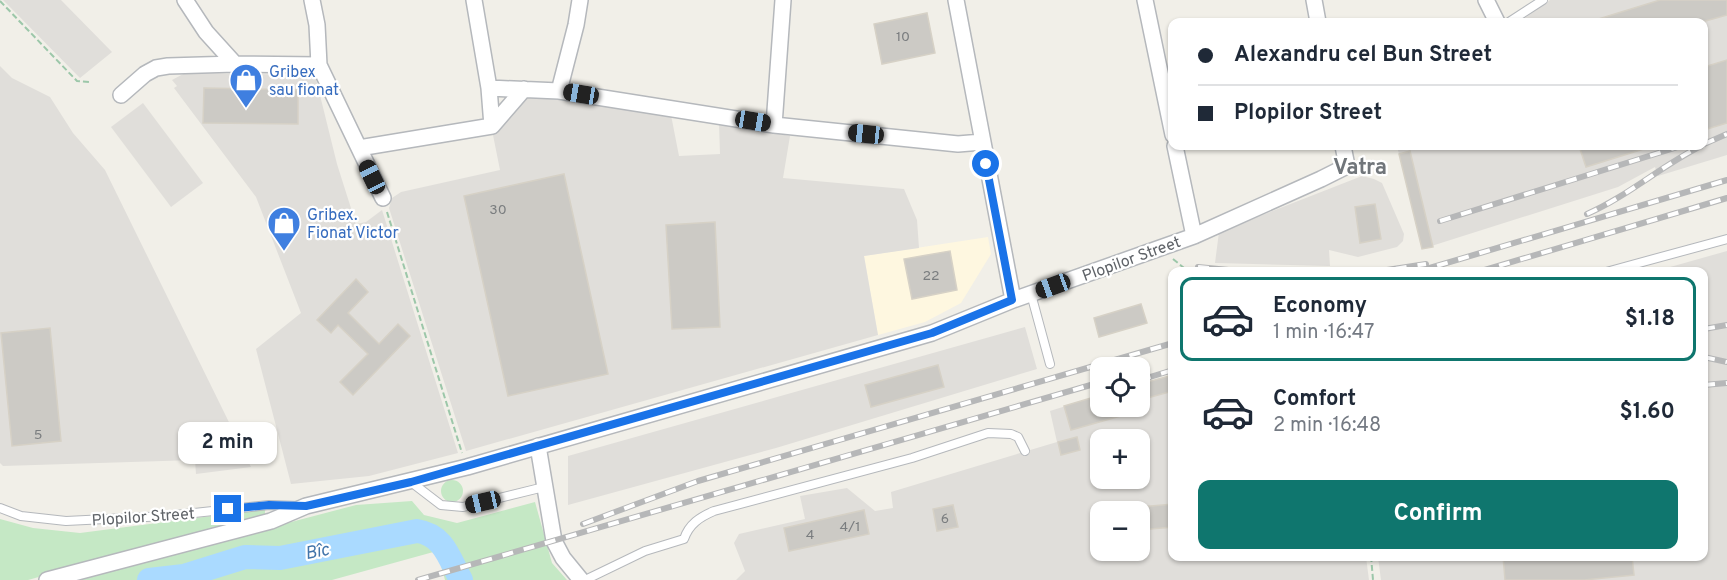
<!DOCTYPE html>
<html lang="en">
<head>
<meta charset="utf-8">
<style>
  body { margin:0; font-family:Overpass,sans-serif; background:#f6f6f7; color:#1f2937; height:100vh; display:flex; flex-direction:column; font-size:22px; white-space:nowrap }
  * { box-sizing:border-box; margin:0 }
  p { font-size:20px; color:#747a83 }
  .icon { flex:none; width:33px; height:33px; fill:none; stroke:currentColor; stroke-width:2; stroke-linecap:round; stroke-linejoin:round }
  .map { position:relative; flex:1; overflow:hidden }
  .side { position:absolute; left:1168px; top:267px; width:540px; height:294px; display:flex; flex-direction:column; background:#fff; border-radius:12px; box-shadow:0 2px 4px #0004 }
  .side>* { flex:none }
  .banner { position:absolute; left:1168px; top:18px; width:540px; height:132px; border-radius:12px; box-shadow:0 2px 4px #0004; display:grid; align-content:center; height:132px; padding:0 30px; background:#fff }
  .tools { position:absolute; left:1090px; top:357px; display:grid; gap:12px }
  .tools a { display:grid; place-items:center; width:60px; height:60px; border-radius:12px; background:#fff; box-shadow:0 2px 4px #0004; font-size:30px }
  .end { position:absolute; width:27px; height:27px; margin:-14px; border:8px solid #1a73e8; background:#fff; box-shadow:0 0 0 3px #fff }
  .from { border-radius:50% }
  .bubble { position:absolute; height:42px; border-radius:12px; background:#fff; box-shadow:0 2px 4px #0004; font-size:20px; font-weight:700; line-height:42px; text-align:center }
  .car { position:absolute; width:18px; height:36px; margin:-18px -9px; border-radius:8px; box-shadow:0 0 4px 2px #0007; background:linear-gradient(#222 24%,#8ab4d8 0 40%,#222 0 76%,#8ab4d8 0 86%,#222 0) }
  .banner b { display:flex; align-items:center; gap:21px; height:57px; font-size:22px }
  .banner b+b { border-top:2px solid #e0e1e3 }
  .banner i { width:15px; height:15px; background:#1f2937 }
  ul { padding:10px 0 0; list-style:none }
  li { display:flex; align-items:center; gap:18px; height:84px; margin:0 12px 9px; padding:0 18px; border:3px solid transparent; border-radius:12px }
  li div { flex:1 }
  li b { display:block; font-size:22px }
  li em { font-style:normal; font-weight:700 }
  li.current { border-color:#0f766e }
  li>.icon { width:54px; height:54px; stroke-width:1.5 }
  .button { display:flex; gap:12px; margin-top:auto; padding:12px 30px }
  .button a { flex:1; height:69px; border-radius:12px; background:#0f766e; color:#fff; font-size:24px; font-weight:700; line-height:69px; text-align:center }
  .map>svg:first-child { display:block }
</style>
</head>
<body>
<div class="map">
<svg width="1727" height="580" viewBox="0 0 1727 580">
  <rect width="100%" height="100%" fill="#f1efe8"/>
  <path fill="#fef7e0" d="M988,237L991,254L961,303L925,322L878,335L864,256Z"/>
  <path fill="#e0deda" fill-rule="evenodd" d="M3,0H61L112,52L80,78Z
    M1550,0H1727V155L1658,176L1655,167L1618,187L1422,249L1397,146H1704V22H1519Z
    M0,66L12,78L50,97L73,133L105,170L251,467L196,474L195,460L3,466L0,463Z
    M185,73L315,75L337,164L356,224L366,222L382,210L458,453L369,476L291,484L256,349L301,313L256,197L174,88L177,86L172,80Z
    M529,96L671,115L679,156L720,154L719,123L790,136L783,178L904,189L917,220L919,248L864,256L878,335L466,451L389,208L392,198L401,192L500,170L493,135Z
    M143,103L203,183L171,207L111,127Z
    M1362,176L1374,179L1382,183L1404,234L1403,241L1397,247L1358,257L1329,250L1330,266L1215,263L1219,232Z
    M1727,251V580H1381L1378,557L1704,556V272L1656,271Z
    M1025,327L1037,369L776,448L568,505V456Z
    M1173,375V556L1366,557L1369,580H736L745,571L734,543L739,534L805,519L800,496L847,488L875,511L893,508L891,492L1057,442L1050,411L1101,395V406H1140V384ZM1101,440H1140V478H1101ZM1101,512H1140V550H1101Z"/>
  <path fill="#c5e8c5" d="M441 491a11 11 0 1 1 22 0a11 11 0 1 1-22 0Z
    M412,501L424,515L457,523L535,502L552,563L567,580H445L437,551L332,580H69L356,505Z
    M265,509V516L131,551L28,580H0V519L33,528L80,533Z"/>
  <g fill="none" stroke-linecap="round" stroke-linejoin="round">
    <path stroke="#aadaff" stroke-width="24" d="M149,580L184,576L245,557L280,558L417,531C444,535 449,558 461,580"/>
  </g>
  <path fill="#cccac5" stroke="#d6d1c6" stroke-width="1.5" d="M1660,0H1727V15L1702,22H1595V20Z
    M927,13L935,53L882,64L874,24Z
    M1727,60V123L1704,130V67Z
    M204,88L298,90V124L203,123Z
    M1579,146H1647V148L1586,167Z
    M1410,151L1433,247L1422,249L1399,154Z
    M564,174L608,374L508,396L464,196Z
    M1375,204L1381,239L1360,243L1355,207Z
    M715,222L720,327L672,329L666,225Z
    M950,251L957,290L912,299L904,259Z
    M356,279L368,292L348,313L379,344L398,324L410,336L353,395L340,382L368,354L338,325L331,333L317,320Z
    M1141,304L1147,323L1099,337L1094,318Z
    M50,328L61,441L12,446L1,333Z
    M938,365L944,387L871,407L865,385Z
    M1173,375V391L1140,400V384Z
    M1101,395V406H1142V410L1071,430L1064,406Z
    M1077,437L1080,450L1061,455L1058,442Z
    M1173,504V527L1140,530V507Z
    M953,505L958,527L937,531L933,509Z
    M864,510L869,534L789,551L784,528Z
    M1503,556H1632L1634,575L1584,580H1505Z"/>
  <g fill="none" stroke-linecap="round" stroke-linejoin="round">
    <g stroke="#b5b8bc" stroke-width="10">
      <path id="service" d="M1509,22L1543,0
        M1606,272L1727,239
        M1031,294L1050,364
        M411,482L441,505L463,507L544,487
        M0,508L21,516L66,521L166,516L269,505L299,506
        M585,580L645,551L684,539C689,524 700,517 714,511L912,458L988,433L1011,434L1018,437L1025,451"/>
    </g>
    <g stroke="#b5b8bc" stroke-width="18">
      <path id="minor" d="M185,0L206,32L235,64
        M312,0L317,25L319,65L383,198
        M474,0L489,88L492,126
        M956,0L1013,300
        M1145,0L1173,135
        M1314,0L1318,22
        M1486,0L1497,22
        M489,88L559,91L774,125L958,144L982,142
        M559,91L576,25L580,0
        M121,95L145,74L156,68L168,66L235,64L319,65
        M774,125L783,0
        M1175,146L1194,236
        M359,148L492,126L524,89
        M538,446L554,541L563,558L581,580
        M47,580L271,521L306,506L467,467L932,333L1013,300L1194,236L1321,179L1347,166L1343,146"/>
    </g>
    <path stroke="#9cc7a9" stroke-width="2" stroke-dasharray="6 3" stroke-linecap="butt" d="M0,1L77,81L90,82
      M387,212L462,453
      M1173,259L1189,272
      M1371,556L1373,580"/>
    <use href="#service" stroke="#fff" stroke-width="8"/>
    <use href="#minor" stroke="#fff" stroke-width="15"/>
    <g stroke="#b6b7b8" stroke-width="6">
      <path id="rail" d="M1704,144L1727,134
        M1587,214C1628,196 1661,166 1701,146
        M1440,221L1681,146
        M1198,267L1249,272
        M1374,272L1426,264
        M1416,272L1727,180
        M1478,272L1727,198
        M1704,329L1727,325
        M1704,357L1727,362
        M1140,380L1173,370
        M1704,385L1727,383
        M583,524L698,481L1173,343
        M418,580L1101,382"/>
    </g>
    <use href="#rail" stroke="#fff" stroke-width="4" stroke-dasharray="11" stroke-linecap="butt"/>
  </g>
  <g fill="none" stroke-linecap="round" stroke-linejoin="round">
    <path stroke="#1a73e8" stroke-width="8" d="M228,509L269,505L306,506L411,482L932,333L1012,300L986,164"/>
  </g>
  <defs>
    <g id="shop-pin" transform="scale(1.725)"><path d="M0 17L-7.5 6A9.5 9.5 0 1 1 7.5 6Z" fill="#3f7fe0" stroke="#fff"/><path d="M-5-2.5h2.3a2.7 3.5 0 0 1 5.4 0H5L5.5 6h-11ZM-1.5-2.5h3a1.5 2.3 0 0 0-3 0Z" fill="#fff"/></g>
  </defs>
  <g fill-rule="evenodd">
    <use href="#shop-pin" x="246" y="80"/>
    <use href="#shop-pin" x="284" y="223"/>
  </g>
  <g text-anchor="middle" stroke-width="4.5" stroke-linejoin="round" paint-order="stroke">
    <g font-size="14" fill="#7a7d7f">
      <text x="903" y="41">10</text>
      <text x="498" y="214">30</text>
      <text x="931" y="280">22</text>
      <text x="38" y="439">5</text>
      <text x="945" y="523">6</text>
      <text x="850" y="531">4/1</text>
      <text x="810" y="539">4</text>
    </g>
    <g font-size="16" fill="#366cbe" stroke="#fff" text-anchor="start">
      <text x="269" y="77">Gribex<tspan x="269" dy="18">sau fionat</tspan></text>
      <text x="307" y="220">Gribex.<tspan x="307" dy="18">Fionat Victor</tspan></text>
    </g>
    <g font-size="16" fill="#5f6368" stroke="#fff">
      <text transform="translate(1131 258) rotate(-20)" y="6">Plopilor Street</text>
      <text transform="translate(143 516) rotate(-4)" y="6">Plopilor Street</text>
    </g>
    <g font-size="18" font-style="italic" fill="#4174aa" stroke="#fff">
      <text transform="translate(317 551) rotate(-11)" y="6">Bîc</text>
    </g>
    <g font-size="22" font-weight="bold" fill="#70757a" stroke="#fff">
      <text x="1360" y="174">Vatra</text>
    </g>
  </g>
</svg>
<div class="tools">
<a><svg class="icon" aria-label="locate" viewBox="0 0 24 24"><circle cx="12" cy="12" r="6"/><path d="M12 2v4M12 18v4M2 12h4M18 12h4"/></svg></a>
<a>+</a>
<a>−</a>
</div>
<i class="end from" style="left:986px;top:164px"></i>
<i class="end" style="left:228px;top:509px"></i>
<div class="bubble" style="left:178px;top:422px;width:99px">2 min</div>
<i class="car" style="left:581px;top:94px;rotate:279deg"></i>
<i class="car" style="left:753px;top:121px;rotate:99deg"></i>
<i class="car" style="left:866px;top:134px;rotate:276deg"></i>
<i class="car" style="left:372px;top:177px;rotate:334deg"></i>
<i class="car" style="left:1053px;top:286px;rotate:250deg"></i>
<i class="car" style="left:483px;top:502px;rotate:257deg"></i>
<div class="banner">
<b><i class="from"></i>Alexandru cel Bun Street</b>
<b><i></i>Plopilor Street</b>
</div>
<section class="side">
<ul>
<li class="current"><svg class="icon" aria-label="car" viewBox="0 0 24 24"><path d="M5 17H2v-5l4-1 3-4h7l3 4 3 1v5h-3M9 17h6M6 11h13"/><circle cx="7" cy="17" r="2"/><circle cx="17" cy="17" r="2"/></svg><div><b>Economy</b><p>1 min · 16:47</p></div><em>$1.18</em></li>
<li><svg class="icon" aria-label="car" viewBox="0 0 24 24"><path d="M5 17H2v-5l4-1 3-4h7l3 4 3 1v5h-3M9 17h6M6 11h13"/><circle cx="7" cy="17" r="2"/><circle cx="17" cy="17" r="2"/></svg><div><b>Comfort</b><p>2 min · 16:48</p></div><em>$1.60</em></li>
</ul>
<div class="button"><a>Confirm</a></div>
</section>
</div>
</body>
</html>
